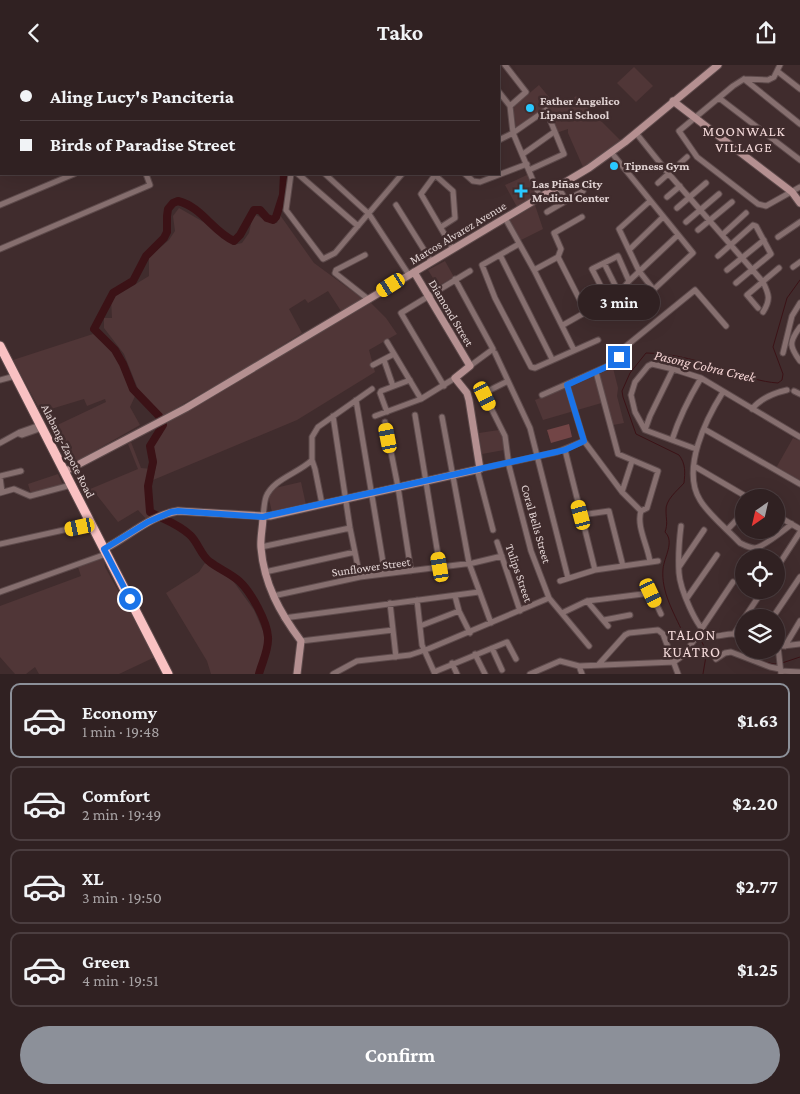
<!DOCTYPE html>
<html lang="en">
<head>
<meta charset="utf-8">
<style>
  body { margin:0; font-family:"Crimson Pro",serif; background:#38292a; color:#f1f3f6; height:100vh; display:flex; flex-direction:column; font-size:19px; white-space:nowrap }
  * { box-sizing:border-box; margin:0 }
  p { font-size:16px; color:#a8a3a5 }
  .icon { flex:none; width:28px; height:28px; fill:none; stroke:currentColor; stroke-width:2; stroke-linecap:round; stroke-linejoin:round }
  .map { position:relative; height:609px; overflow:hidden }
  .details { display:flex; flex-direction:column; background:#302122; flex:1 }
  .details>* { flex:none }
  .hud { position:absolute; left:0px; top:0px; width:500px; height:110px; box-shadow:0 5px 20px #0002,0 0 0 1px #4b3e40; display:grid; align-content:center; height:110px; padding:0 20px; background:#302122 }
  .needle { width:32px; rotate:214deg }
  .buttons { position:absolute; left:735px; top:424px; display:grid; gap:10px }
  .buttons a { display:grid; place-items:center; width:50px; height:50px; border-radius:50%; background:#302122; box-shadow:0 5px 20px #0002,0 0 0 1px #4b3e40; font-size:25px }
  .end { position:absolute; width:22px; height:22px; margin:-11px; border:6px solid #1a73e8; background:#fff; box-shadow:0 0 0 2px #fff }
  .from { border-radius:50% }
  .bubble { position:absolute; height:35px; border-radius:18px; background:#302122; box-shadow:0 5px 20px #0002,0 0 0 1px #4b3e40; font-size:16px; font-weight:700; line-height:35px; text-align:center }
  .car { position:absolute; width:15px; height:30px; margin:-15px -8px; border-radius:6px; box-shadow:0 0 4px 1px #0007; background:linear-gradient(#f5c518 24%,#345 0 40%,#f5c518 0 76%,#345 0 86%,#f5c518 0) }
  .hud b { display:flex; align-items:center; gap:18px; height:48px; font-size:19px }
  .hud b+b { border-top:1px solid #4b3e40 }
  .hud i { width:12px; height:12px; background:#f1f3f6 }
  ul { padding:9px 0 0; list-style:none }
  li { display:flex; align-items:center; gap:15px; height:75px; margin:0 10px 8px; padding:0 10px; border:2px solid #4b3e40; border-radius:10px }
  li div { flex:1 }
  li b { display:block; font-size:19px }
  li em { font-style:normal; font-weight:700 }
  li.selected { border-color:#8c9099 }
  li>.icon { width:45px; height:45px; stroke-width:1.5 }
  .action { display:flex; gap:10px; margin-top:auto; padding:10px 20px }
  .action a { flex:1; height:58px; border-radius:30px; background:#8c9099; color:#fff; font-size:20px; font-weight:700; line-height:58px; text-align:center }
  header { display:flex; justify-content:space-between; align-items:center; height:65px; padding:0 20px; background:#302122; font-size:22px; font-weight:700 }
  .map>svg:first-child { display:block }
</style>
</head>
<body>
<header><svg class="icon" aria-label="back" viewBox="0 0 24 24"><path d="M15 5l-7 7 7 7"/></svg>Tako<svg class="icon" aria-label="share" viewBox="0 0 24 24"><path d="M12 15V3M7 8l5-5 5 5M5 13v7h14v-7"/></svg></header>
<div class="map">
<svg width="800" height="609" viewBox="0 0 800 609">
  <rect width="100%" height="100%" fill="#402c2d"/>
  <path fill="#503637" d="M634,2L653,21L636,37L617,18Z
    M539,20L558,43L566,40L576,31L620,75L583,102L568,68V64L556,68L547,43L516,65L515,54L512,43Z
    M529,109L536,131L517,142L505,120Z
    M535,140L543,164L519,176L509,156Z
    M179,143L207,159L233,180L242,178L249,168L252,154L256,150L271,158H277L280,150L314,198L363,234L341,246L328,226L308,238L305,234L289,244L302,268L231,312L162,351L138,324L124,289L104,263V253H112L111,234L149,211V192L169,175L175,166L173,151Z
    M445,196L454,212L438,221L428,205Z
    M371,238L386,253L397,269L369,285L375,307L297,355L153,415L157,397L153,380L162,368L167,358Z
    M93,269L110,284L121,299L131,325L136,329L130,342L140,360L75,397H71L67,394L51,363L106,337L105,334L87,341L84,334L41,347L13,295Z
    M613,303L618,323L617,331L624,358L613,360L605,337L543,355L535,335Z
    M499,365L504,376V385L482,389L479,368Z
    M793,373L800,376V417L776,403Z
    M131,377L141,403L152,404L146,420L151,447L155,451L147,455L138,445L118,457L96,429L87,434L83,427L138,404L128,379Z
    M58,409L63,420L31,429L28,419Z
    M301,417L306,440L272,447L268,430L275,423Z
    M104,493L105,502L155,592L119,609H39L35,602L26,609H15L0,592V541L81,511L78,502Z
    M205,498L228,509L254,545L266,573L257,609H211L207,596L166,528L199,507Z"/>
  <path fill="#724546" d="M569,359L572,372L551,378L547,365Z"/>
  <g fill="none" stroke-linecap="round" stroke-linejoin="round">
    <path stroke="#3b1216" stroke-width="1" d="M695,571L683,568C674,548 661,527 663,504C664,492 675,477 665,467C668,459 666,454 666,446C665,435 677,426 684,418C685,408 686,399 679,390L636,369L623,332L622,326L630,308L646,288C673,288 704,297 729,306C745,311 761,317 778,318L782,315L783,309L773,282L787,233L800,215
      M698,573C703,578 705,580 703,587L706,591L703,609
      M707,591L720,589
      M760,596L774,599H778
      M782,598L800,592"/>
    <path stroke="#3b1216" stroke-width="8" d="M347,0L348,1
      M259,609C262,597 269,585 268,572C267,556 251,527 239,516C230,508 219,504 210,497C201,491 198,477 190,470C179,459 163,454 150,447L148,421L153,397L150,381L163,360L159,351L133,324L123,299L115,285L94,264L113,228L133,216L146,191L164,173L167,167V151L168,144L173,138L178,136C202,142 213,167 234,176L240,170L254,145H260L267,153L273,155L276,152L283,130L284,109"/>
    <g stroke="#5d4a4b" stroke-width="7">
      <path id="street" d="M109,0L110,1
        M173,0V1
        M203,0V1
        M237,0L238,1
        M278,0L280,1
        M355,0V1
        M401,0L402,1
        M438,0L439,1
        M472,0L473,1
        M505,0L526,27L510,41
        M780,0L774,12L768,15L744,14L733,21L679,66L697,92L758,139L766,141L800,122
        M102,1L105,0
        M141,1V0
        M164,1L168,0
        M305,1L306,0
        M341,1V0
        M777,6L800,24
        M744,14L800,59
        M499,27L510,41L513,68L540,132
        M719,33L800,95
        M636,68L668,108L763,217C769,229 771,235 763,247
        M499,75L513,68L546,45L564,89L529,105
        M611,87L693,188L636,241
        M523,89L554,67
        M291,109L286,145L323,194L335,188L402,109
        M298,109L358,161
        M325,109L369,149L409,210
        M465,109L473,116L480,117L527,99
        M658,118L687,92
        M558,122L566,135
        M667,132L680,121
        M650,136L619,164L639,206L654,225
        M0,140L74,109
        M396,140L431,196
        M677,143L706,118
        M547,147L583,126
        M505,153L534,205L574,285
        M686,157L719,129
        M441,162L455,153L453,126L435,110L421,129L453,184
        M698,165L732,137
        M722,170L746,148
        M778,172L800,157
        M519,179L482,200L495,233L531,302L535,303L598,275
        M0,184L150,120L146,109
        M629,185L663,152
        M365,190L336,205L335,208L368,234
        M500,190L552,294
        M718,191L753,160L756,161L771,189L736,218
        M558,192L561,184L554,168L582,152
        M604,198L619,228
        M793,202L800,197
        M534,205L558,192L586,247L563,260
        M727,205L764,175
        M455,214L493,284L470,301
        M610,239L592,204L618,191L629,216
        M758,243L747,230L779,203
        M606,245L629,216L678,170
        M800,262C789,277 789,281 800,296
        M387,277L421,334
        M495,288L530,363L568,513
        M783,288L792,251L800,238
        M384,295L393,321
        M373,300L394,289
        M596,307L618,389L658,406L647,443L641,446
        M0,315L15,311
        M508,316L486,327L485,331L505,371L509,401L531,486L549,533L589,581
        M567,320L584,376L622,427L641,446
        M444,321L401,248L470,206
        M794,326L800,329
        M723,327C706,354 681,404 700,435C708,449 728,465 740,478C744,480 750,483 755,483C764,482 784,465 792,459
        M542,330L617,297L620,286L695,225L726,261
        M356,335L385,509
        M752,344C760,334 774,328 787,325
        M387,347L380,328L381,326L410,315
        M415,350L440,502
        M333,351L350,463L360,512
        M375,351L421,334L455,313
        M442,352L469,498L491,558
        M385,357L398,422L411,506
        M704,364L800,419
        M645,365L650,351L673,304
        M19,369L22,370L42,363
        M672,375C679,353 689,333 701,313
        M0,378L20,367L40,360
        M696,384L645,365L635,347L631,330L635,317L648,301L652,299L673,304L701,313L800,372
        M565,385L595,505
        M312,395L315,404L322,439
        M694,401L747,432
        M477,404L493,465
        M480,404L557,387L584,376
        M0,411L21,406
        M0,412L2,427
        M622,427L632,396
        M0,428L14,424L30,431L71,420
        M641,446C636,461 648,481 650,497
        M581,450L609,446L623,501
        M776,450L800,464
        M263,451C264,445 264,438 266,432C273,414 299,408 312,395V372L318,362L372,324
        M681,461C679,477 678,492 679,508C680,523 696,563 709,570C717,573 724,569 732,569C736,569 740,571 744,572
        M728,464L744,447
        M497,477L520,546
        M0,479L91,459
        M261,482L350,463
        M679,502L704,465
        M776,504L800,467
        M265,507L355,487
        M560,516L595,505L658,496
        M0,527L106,489
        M273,531L360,512L473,498L502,491
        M455,531L459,546L470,568
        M687,533L717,490
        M417,535L422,580L435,609
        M587,536L608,561
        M390,538L396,592
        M562,548L587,536L651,528L661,549
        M745,552L763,525
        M773,552L800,512
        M284,553L479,527
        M604,555L630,550
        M420,561L459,546
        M734,569L744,554
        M301,576L393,565
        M778,581L781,609
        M783,581L800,579
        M785,581L800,556
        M492,583L502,605
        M475,589L485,609
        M716,594L725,588L731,587L770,602L780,604
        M452,598L457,609
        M599,599L625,570L629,568L658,565L663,569L678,609
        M579,601L582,609
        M781,606L800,607
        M434,607L507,577L516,594
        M333,609L357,596L410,590L428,584L549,533
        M530,609L560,596L579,601L674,597L684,590L733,517"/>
    </g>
    <g stroke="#5d4a4b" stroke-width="9">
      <path id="secondary" d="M673,36L792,127L800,138
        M64,407L186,343L589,103L625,77L718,0
        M263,451C263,462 260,473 261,483C264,519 280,548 301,576L297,609
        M104,484C128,472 151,450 178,446L263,451H270L480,404L469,335L467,328L455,313L470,301L414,207"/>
    </g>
    <g stroke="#5d4a4b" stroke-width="11">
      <path id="highway" d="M0,281L168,609"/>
    </g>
    <use href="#street" stroke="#866f6f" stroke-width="5"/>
    <use href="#secondary" stroke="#b59091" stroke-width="7"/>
    <use href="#highway" stroke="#f9c1c2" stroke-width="9"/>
  </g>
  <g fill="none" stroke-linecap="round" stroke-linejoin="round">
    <path stroke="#1a73e8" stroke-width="6" d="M130,534L104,484L148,457L171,447L178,446L263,452L270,450L565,385L584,376L567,320L617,297L619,292"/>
  </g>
  <g fill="#29c8ff" stroke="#402c2d" stroke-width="2">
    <circle cx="530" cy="43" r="5"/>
    <circle cx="614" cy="101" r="5"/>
    <path d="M518.5 118.5h5v5h5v5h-5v5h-5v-5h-5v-5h5z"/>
  </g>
  <g text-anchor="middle" stroke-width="5" stroke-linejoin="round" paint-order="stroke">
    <g font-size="12" font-weight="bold" fill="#e2d4d4" stroke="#402c2d" text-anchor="start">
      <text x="540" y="40">Father Angelico<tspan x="540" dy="14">Lipani School</tspan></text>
      <text x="624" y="105">Tipness Gym</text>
      <text x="532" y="123">Las Piñas City<tspan x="532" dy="14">Medical Center</tspan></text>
    </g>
    <g font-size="12" fill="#e2d4d4" stroke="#402c2d">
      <text transform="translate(458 168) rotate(-31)" y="4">Marcos Alvarez Avenue</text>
      <text transform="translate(451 248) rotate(59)" y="4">Diamond Street</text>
      <text transform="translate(68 386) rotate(63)" y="4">Alabang-Zapote Road</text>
      <text transform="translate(536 459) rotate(74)" y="4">Coral Bells Street</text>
      <text transform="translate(371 502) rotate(-8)" y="4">Sunflower Street</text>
      <text transform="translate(519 508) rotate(71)" y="4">Tulips Street</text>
    </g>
    <g font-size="14" letter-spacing="1" fill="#f3d9d9" stroke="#402c2d">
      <text x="744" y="71">MOONWALK<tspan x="744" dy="16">VILLAGE</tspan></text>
    </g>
    <g font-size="14" font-style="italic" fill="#f5d4d4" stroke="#402c2d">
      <text transform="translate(705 301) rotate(13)" y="5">Pasong Cobra Creek</text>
    </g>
    <g font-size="15" letter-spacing="1" fill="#f3d9d9" stroke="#402c2d">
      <text x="692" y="575">TALON<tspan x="692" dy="17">KUATRO</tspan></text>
    </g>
  </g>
</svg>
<div class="buttons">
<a><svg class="needle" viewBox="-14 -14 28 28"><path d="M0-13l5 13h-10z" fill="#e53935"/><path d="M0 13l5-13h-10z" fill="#a8a3a5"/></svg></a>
<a><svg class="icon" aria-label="locate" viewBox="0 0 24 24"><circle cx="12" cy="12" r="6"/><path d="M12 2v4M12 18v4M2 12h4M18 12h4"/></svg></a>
<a><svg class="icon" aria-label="layers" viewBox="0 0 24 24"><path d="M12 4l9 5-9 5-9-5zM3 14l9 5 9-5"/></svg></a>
</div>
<i class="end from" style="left:130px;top:534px"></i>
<i class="end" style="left:619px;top:292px"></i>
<div class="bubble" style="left:578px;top:220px;width:82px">3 min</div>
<i class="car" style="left:391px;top:220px;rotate:238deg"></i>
<i class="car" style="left:485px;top:331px;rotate:154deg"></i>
<i class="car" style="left:388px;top:373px;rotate:349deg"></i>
<i class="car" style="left:581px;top:450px;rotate:345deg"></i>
<i class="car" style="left:80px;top:462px;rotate:258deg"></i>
<i class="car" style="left:440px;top:502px;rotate:350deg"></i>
<i class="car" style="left:651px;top:528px;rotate:155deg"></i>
<div class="hud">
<b><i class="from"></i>Aling Lucy's Panciteria</b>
<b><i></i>Birds of Paradise Street</b>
</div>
</div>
<section class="details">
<ul>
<li class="selected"><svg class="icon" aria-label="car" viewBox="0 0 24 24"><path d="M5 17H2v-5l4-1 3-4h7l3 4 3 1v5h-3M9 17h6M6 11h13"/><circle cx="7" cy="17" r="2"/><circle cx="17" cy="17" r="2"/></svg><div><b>Economy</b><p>1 min · 19:48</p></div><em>$1.63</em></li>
<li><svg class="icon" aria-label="car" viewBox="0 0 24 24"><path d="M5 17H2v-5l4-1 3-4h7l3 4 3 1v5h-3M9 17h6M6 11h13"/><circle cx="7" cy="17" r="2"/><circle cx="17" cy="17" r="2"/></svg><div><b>Comfort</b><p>2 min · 19:49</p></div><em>$2.20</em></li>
<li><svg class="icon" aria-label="car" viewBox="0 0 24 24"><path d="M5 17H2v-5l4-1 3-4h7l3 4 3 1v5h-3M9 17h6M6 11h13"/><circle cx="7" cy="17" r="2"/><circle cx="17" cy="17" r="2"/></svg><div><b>XL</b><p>3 min · 19:50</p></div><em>$2.77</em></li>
<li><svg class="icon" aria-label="car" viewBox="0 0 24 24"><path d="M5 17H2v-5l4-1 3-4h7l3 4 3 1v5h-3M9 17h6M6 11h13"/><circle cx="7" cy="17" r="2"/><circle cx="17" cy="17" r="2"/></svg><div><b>Green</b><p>4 min · 19:51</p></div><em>$1.25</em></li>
</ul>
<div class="action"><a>Confirm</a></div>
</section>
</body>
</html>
